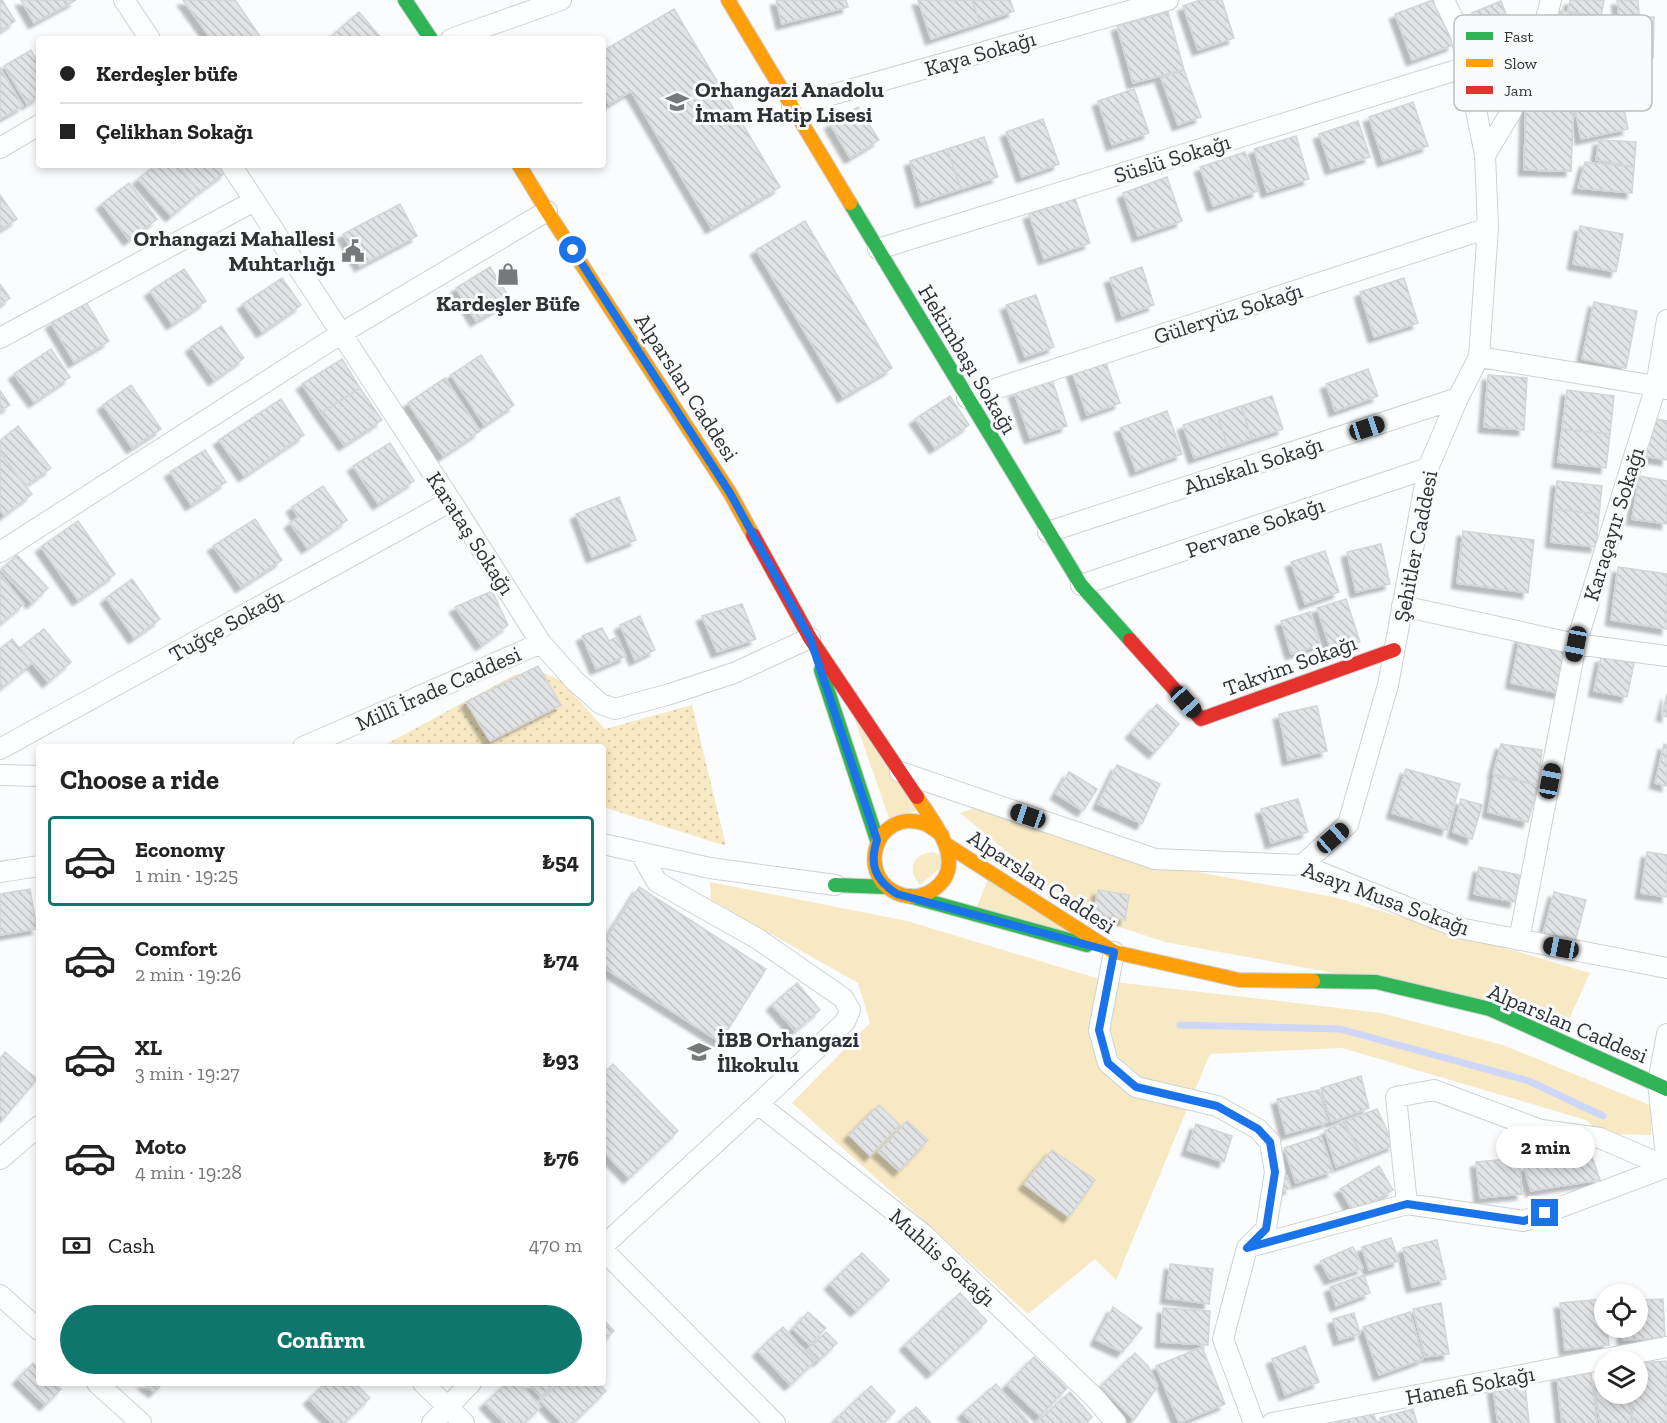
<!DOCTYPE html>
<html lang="en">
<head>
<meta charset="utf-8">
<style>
  body { margin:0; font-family:"Zilla Slab",serif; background:#f6f6f6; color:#222; height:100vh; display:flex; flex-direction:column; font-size:22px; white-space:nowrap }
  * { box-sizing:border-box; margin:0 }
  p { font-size:20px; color:#767676 }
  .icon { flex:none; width:33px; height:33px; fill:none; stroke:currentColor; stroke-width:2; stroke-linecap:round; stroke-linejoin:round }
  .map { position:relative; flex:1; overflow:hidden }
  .sheet { position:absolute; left:36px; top:744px; width:570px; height:642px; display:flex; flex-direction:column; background:#fff; border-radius:6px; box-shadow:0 3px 9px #0003 }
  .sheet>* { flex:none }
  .banner { position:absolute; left:36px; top:36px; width:570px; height:132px; border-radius:6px; box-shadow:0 3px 9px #0003; display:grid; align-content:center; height:132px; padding:0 24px; background:#fff }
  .fabs { position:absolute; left:1594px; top:1284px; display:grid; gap:12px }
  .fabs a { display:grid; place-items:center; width:54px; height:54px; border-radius:50%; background:#fff; box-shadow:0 3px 9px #0003; font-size:30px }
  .end { position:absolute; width:27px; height:27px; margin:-14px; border:8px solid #1a73e8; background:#fff; box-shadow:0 0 0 3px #fff }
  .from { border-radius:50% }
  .bubble { position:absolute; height:42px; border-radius:21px; background:#fff; box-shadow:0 3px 9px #0003; font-size:20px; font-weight:700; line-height:42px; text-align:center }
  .car { position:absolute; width:18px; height:36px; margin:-18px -9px; border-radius:8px; box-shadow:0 0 4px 2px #0007; background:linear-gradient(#222 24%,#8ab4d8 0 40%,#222 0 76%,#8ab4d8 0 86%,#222 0) }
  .banner b { display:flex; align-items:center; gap:21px; height:57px; font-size:22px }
  .banner b+b { border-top:2px solid #e0e0e0 }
  .banner i { width:15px; height:15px; background:#222 }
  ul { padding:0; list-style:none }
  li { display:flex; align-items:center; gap:18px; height:90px; margin:0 12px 9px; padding:0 12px; border:3px solid transparent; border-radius:6px }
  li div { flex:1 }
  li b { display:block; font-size:22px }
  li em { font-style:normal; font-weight:700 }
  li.on { border-color:#0f766e }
  li>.icon { width:54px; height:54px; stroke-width:1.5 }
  h2 { padding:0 24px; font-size:27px; line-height:72px }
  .pay { display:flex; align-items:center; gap:15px; height:66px; padding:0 24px; font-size:22px }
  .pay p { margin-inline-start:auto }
  .button { display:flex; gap:12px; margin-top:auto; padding:12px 24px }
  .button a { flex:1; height:69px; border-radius:36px; background:#0f766e; color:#fff; font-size:24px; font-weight:700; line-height:69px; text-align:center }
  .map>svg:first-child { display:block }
</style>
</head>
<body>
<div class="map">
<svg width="1667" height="1423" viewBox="0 0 1667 1423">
  <defs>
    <pattern id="park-dots" width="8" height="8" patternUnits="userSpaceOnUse" patternTransform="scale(1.5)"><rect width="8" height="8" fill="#f6e9c4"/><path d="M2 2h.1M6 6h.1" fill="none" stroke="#d3c8a9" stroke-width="1.8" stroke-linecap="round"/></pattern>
    <pattern id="building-back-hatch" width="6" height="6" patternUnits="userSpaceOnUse" patternTransform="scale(1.5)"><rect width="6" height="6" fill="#e2e3e5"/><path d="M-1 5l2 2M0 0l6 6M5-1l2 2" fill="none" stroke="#c2c3c5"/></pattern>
    <filter id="shadow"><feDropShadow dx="-5.5" dy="5.5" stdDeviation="1.5" flood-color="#0004"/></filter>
  </defs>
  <rect width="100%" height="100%" fill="#fbfcfe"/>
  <path fill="#f6e9c4" d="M839,674L925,807L890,821Z
    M978,807L1143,862L1334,897L1590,973L1566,1026L1516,1010L1394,984L1165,942L1084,915L960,813Z
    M932,852L941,855L947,862L920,885C907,870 911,855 932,852Z
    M989,877L1084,943L974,914Z
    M710,882L907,921L1106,981L1381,1013L1503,1045L1652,1106L1651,1135L1601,1134L1586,1120L1342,1048L1210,1054L1116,1280L1095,1259L1028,1314L792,1103L870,1023L858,983L711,900Z"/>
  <path fill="url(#park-dots)" d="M542,672L561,681L605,729L692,705L726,846L603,807V747H381L514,675Z"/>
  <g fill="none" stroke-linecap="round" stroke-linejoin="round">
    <path stroke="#ced6fa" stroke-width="7" d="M1180,1025L1340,1029L1529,1081L1603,1116"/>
  </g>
  <path fill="url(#building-back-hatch)" stroke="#d4d5d8" stroke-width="1.5" filter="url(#shadow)" d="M0,0H2L15,21L0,31Z
    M21,0H76L34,23Z
    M183,0H235L262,39H211Z
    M776,0H846L848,7L782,24Z
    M918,0H972L980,23L931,39Z
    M972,0H1010L1014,11L980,23Z
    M1200,0H1222L1234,38L1198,50L1183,6Z
    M1433,0H1436L1453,45L1412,60L1395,14Z
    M1570,0H1604L1601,17L1568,11Z
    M1617,0H1638L1639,14L1619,17Z
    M1501,1L1514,35L1486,46L1472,13Z
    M674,9L780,187L711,228L631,91L609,104L603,95V51Z
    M1560,11L1601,17L1591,79L1550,73Z
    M359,12L382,39H337L333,35Z
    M1168,12L1184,70L1133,83L1117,26Z
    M1619,17H1654L1653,58H1618Z
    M31,50L39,65V96L27,104L4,66Z
    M0,68L23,106L0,119Z
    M1184,70L1201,117L1178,125L1161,78Z
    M1134,89L1149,133L1112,145L1098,101Z
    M1621,93L1628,129L1581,139L1574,103Z
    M1526,101L1574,103L1571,171L1524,170Z
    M1413,102L1428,146L1383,161L1369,117Z
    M858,107L879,140L850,158L830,124Z
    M1043,119L1059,164L1022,177L1006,132Z
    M1358,121L1370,157L1331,169L1319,134Z
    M1296,136L1309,179L1267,192L1254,149Z
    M984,137L998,177L961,189L947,149Z
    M1599,140L1636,142L1634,167L1596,160Z
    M947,149L961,189L921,202L910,161Z
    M1245,152L1258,191L1213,206L1200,167Z
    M1585,162L1634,167L1632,193L1578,188Z
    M156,165H178L199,192L171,216L138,179Z
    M178,165H220L226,172L199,192Z
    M1167,177L1182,221L1138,236L1123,193Z
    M129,183L157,219L129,240L102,204Z
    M0,195L17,219L0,230Z
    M1075,198L1090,243L1044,259L1029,214Z
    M400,204L417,236L360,266L343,234Z
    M805,221L892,368L843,397L756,250Z
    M1580,226L1623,234L1616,272L1573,264Z
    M490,267L511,300L476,321L456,288Z
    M1142,267L1154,305L1122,316L1110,278Z
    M184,269L206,301L172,324L150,291Z
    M282,278L301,305L262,332L243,304Z
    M1404,278L1418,323L1374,337L1360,292Z
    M0,284L10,298L0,305Z
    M1036,295L1054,347L1025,357L1006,305Z
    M86,302L109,341L74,362L51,323Z
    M1594,302L1637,311L1626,368L1582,359Z
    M221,326L244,358L214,380L191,347Z
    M51,349L70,377L34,402L14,374Z
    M481,355L514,405L484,425L451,375Z
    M342,359L360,388L321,413L302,384Z
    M1105,360L1120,403L1087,415L1072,371Z
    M1368,369L1378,396L1335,411L1326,384Z
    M1488,375L1527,378L1524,430L1484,427Z
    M445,378L480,431L443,456L408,403Z
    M1052,379L1067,426L1030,438L1014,392Z
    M131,385L161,429L132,448L103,405Z
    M360,388L382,420L344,445L321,413Z
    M1567,390L1614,396L1610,434L1562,429Z
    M0,391L10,405L0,411Z
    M950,396L969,425L935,448L915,419Z
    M1272,396L1283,429L1252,439L1241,406Z
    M281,399L304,435L244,476L219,440Z
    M1241,406L1252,439L1228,447L1217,414Z
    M1167,411L1182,454L1136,471L1120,428Z
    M1217,414L1228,447L1194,458L1183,425Z
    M1650,418L1667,421V460L1643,456Z
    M18,426L51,468L25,486L0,453V441Z
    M1562,429L1610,434L1606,468L1558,462Z
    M390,443L414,481L378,504L353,466Z
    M205,450L226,482L191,505L170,472Z
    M1,454L32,494L4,515L0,510V455Z
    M1639,476L1667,481V524L1632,519Z
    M1557,481L1602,486L1599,514L1554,509Z
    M323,486L347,520L307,548L290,523L298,517L292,507Z
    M619,497L636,540L592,557L576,514Z
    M1554,509L1599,514L1596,547L1551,542Z
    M255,519L282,560L241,587L213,546Z
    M78,521L115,574L78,600L41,547Z
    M1463,531L1534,540L1528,593L1457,583Z
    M1381,544L1390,584L1356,592L1347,552Z
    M1325,551L1339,592L1305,604L1291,562Z
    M17,555L48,588L32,603L1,570Z
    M1618,567L1667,574V629L1611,620Z
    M0,574L24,604L0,624Z
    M132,579L160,619L134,638L106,598Z
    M492,591L508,625L481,645L455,607Z
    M1346,599L1360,642L1331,651L1317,608Z
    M742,604L756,639L717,652L702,616Z
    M1310,612L1320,645L1291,654L1281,621Z
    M640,616L655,650L635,660L620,625Z
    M602,628L609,641L617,637L626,656L596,669L582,636Z
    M44,629L71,662L48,682L20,648Z
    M1520,637L1568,646L1560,693L1511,683Z
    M12,639L32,663L0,689V649Z
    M1601,657L1634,663L1627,697L1594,691Z
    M538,666L561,705L490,741L466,702Z
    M1667,694V717L1662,715Z
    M1157,704L1179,724L1154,753L1131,733Z
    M1317,706L1327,751L1288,760L1279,714Z
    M1501,744L1542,750L1538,785L1493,774Z
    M1664,744L1667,745V786L1655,783Z
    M1117,765L1160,784L1142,824L1098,804Z
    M1406,769L1460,784L1447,830L1392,813Z
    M1069,772L1097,789L1083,811L1056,794Z
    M1494,776L1538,785L1528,822L1488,812Z
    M1298,799L1308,832L1271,843L1261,809Z
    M1461,799L1482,805L1472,839L1453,832Z
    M1647,852L1667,855V897L1641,893Z
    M1479,867L1520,875L1515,902L1474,894Z
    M639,887L766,969L720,1042L603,967V944Z
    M30,889L37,929L0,935V894Z
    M1098,890L1129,895L1125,920L1093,914Z
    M1554,892L1586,900L1574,946L1542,938Z
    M797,983L820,1010L795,1031L772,1005Z
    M5,1052L37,1079L4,1118L0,1115V1059Z
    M613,1064L678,1131L629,1178L603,1151V1074Z
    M1361,1076L1369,1108L1331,1122L1321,1088Z
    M1319,1090L1328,1122L1286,1134L1277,1099Z
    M879,1105L900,1125L870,1156L849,1135Z
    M1377,1109L1394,1145L1363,1157L1344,1121Z
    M907,1121L928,1140L899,1171L878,1152Z
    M1342,1121L1363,1157L1336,1167L1325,1131Z
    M1196,1124L1232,1136L1224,1162L1187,1150Z
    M1321,1136L1333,1171L1296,1183L1284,1148Z
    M1588,1145L1600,1180L1531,1191L1524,1167Z
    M1052,1150L1095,1180L1069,1217L1024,1184Z
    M1519,1158L1522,1194L1480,1198L1476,1162Z
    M1379,1166L1393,1190L1354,1213L1340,1189Z
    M1287,1176L1291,1188L1278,1192L1275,1180Z
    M1391,1238L1399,1261L1369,1270L1362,1247Z
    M1437,1240L1446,1279L1412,1287L1403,1248Z
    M1353,1247L1363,1268L1330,1279L1320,1261Z
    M862,1253L889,1280L856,1311L830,1284Z
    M1170,1264L1213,1269L1209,1304L1166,1298Z
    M1364,1275L1370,1293L1336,1306L1330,1287Z
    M960,1293L987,1321L932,1373L905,1345Z
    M1603,1299L1605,1328H1607L1609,1345L1565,1350L1560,1303Z
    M1663,1299L1665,1338L1623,1340V1328H1638V1300Z
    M1441,1303L1449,1354L1425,1357L1413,1309Z
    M1113,1307L1142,1328L1122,1352L1096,1340Z
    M1163,1308L1210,1311L1208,1345L1161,1342Z
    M808,1312L826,1328L810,1345L793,1329Z
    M1410,1312L1423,1359L1379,1375L1363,1327Z
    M1354,1313L1360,1334L1339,1340L1333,1319Z
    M603,1319L614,1331L603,1341Z
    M783,1327L815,1361L790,1385L758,1351Z
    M826,1332L837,1343L818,1361L807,1350Z
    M1305,1346L1319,1382L1285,1395L1272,1359Z
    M1202,1347L1225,1404L1179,1423L1156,1366Z
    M1135,1353L1148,1366L1158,1386L1134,1420L1101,1386Z
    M1034,1357L1067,1388L1040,1416L1007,1385Z
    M1667,1361V1423H1633L1631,1394H1638V1363Z
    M33,1363L39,1369V1383H54L61,1389L45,1405L18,1379Z
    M1591,1373L1597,1423H1562L1557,1376Z
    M1605,1380V1394H1628L1632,1423H1600L1594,1381Z
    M143,1383H163L154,1392Z
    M326,1383H355L370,1398L344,1423H332L309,1399Z
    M507,1383H519L541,1407L524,1423H504L485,1403Z
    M527,1383H555L541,1397Z
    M559,1383H598L606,1391L573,1423H562L541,1401Z
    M996,1384L1029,1423H972L963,1413Z
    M1525,1384L1529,1423H1498L1493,1388Z
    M871,1386L895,1411L883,1423H832Z
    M1070,1392L1092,1417L1086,1423H1038L1037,1422Z
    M916,1407L931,1423H898Z
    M1413,1409L1417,1423H1382L1380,1418Z
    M1372,1410L1377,1423H1335Z"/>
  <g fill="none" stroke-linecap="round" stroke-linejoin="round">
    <g stroke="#d0d1d4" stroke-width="22">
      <path id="street" d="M124,0L150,39
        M451,39L561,0
        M792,106L1168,0
        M0,148L39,125
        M1485,155L1511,112L1540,41L1551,0
        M231,165L451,501L541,643L575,681L601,704L615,709L670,694L734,673L810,638
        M878,249L1466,67
        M0,338L254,201
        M1479,357L1656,386L1666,389
        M967,398L1488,228
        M1048,532L1458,398
        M0,552L342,333L547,211
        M1081,585L1428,468
        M1402,606L1576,644L1667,656
        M303,747L541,643
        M0,749L451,501
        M900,772L1155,859L1302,865L1459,928L1667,968
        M0,775L39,776
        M603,844L710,868L835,885
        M1302,865L1348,824L1388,685L1428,468L1458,398L1479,357L1488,228L1485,155L1461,35L1444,0
        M0,872L39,866
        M1519,940L1576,644L1656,386L1667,320
        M1114,952L1099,1030L1108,1063L1136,1087L1217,1106L1258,1129L1270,1142L1275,1172L1266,1229L1247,1248L1223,1339L1254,1423
        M1667,1034L1658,1083L1667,1165
        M758,1104L923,1234L1094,1397L1116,1423
        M0,1159L39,1126
        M1407,1204L1396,1097L1434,1090L1541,1130L1600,1138L1667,1167
        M603,1246L758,1104L845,1022L850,1010L843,998L758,939L657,882L640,852
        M1249,1247L1407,1204L1524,1221L1667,1167
        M603,1250L775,1423
        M0,1295L39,1330
        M97,1383L141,1423
        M423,1383L464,1423
        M432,1423L471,1383
        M1272,1423L1667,1347"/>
    </g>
    <g stroke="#d0d1d4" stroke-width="16">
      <path id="fast" d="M405,0L431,39
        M850,203L1081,585L1130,640
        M821,670L877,840
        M835,885L886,887
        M909,896L1087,945
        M1313,981L1376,982L1490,1009L1667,1089"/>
    </g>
    <g stroke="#d0d1d4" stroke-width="16">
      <path id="slow" d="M728,0L850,203
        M519,165L547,211L730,493L753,535
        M917,797C933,822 970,865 933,890C924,896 913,898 902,895C854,880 874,808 923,823C929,825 936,831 942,835
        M947,845L1114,952L1239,980L1313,981"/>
    </g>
    <g stroke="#d0d1d4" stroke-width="16">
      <path id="jam" d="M753,535L810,638L917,797
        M1130,640L1201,719L1394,650"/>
    </g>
    <use href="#street" stroke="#feffff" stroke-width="20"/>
    <use href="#fast" stroke="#30b455" stroke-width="14"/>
    <use href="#slow" stroke="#ff9f0a" stroke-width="14"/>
    <use href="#jam" stroke="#e5322d" stroke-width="14"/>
  </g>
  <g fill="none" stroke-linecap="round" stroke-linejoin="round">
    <path stroke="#1a73e8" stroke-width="8" d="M573,250L730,493L810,638L877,840C869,865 875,880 897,894L1114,952L1099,1030L1108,1063L1136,1087L1217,1106L1258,1129L1270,1142L1275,1172L1266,1229L1247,1248L1407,1204L1524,1221L1545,1213"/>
  </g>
  <defs>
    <g id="school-bare" transform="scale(1.8)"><path d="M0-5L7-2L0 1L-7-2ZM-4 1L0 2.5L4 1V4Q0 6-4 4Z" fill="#77787b" stroke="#fafbff" stroke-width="2.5" paint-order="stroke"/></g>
    <g id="civic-bare" transform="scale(1.8)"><path d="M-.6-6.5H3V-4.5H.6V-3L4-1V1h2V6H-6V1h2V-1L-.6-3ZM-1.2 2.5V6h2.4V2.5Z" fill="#77787b" stroke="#fafbff" stroke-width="2.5" paint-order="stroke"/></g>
    <g id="shop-bare" transform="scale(1.8)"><path d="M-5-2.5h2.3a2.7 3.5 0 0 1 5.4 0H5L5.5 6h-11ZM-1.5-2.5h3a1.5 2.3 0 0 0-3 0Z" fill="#77787b" stroke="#fafbff" stroke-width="2.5" paint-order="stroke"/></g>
  </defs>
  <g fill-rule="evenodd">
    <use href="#school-bare" x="677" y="102"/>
    <use href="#civic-bare" x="353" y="251"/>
    <use href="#shop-bare" x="508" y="274"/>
    <use href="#school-bare" x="699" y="1052"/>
  </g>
  <g text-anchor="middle" stroke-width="6" stroke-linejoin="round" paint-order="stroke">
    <g font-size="22" fill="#303135" stroke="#fafbff">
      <text transform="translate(980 53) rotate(-16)" y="8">Kaya Sokağı</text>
      <text transform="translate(1172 158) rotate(-17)" y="8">Süslü Sokağı</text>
      <text transform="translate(1228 313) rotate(-18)" y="8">Güleryüz Sokağı</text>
      <text transform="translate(968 359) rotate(59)" y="8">Hekimbaşı Sokağı</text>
      <text transform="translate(687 387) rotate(57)" y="8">Alparslan Caddesi</text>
      <text transform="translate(1253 465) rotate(-18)" y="8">Ahıskalı Sokağı</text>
      <text transform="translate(1613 524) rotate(-73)" y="8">Karaçayır Sokağı</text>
      <text transform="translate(1255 527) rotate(-19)" y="8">Pervane Sokağı</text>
      <text transform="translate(471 533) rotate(57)" y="8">Karataş Sokağı</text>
      <text transform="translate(1415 546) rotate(-79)" y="8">Şehitler Caddesi</text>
      <text transform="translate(226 625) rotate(-29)" y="8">Tuğçe Sokağı</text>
      <text transform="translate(1290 665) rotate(-20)" y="8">Takvim Sokağı</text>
      <text transform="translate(438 688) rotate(-24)" y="8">Millî İrade Caddesi</text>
      <text transform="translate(1042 881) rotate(33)" y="8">Alparslan Caddesi</text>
      <text transform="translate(1386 898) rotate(20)" y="8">Asayı Musa Sokağı</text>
      <text transform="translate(1568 1023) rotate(23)" y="8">Alparslan Caddesi</text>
      <text transform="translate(943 1257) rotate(42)" y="8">Muhlis Sokağı</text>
      <text transform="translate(1470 1385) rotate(-11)" y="8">Hanefi Sokağı</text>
    </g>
    <g font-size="22" font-weight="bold" fill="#303135" stroke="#fafbff" text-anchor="start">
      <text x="695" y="97">Orhangazi Anadolu<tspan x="695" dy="25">İmam Hatip Lisesi</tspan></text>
      <text x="335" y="246" text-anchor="end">Orhangazi Mahallesi<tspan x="335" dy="25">Muhtarlığı</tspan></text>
      <text x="508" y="311" text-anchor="middle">Kardeşler Büfe</text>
      <text x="717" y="1047">İBB Orhangazi<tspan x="717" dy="25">İlkokulu</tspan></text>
    </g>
  </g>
  <rect x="1454" y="15" width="198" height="96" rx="9" fill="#fafbff" stroke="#bdbec2" stroke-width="1.5"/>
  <rect x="1466" y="32" width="27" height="8" fill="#30b455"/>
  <rect x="1466" y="59" width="27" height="8" fill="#ff9f0a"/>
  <rect x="1466" y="86" width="27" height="8" fill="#e5322d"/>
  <g font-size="16" fill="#303135">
    <text x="1504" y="42">Fast</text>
    <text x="1504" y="69">Slow</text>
    <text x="1504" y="96">Jam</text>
  </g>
</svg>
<div class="fabs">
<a><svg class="icon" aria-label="locate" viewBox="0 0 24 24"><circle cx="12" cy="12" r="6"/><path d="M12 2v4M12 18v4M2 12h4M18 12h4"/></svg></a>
<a><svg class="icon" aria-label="layers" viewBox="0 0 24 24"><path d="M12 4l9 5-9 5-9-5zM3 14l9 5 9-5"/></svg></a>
</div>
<i class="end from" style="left:573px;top:250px"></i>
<i class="end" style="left:1545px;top:1213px"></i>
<div class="bubble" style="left:1496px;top:1126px;width:99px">2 min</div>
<i class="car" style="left:1367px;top:428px;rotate:72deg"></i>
<i class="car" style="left:1576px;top:644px;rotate:191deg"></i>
<i class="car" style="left:1186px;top:702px;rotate:138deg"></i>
<i class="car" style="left:1550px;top:781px;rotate:11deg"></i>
<i class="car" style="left:1028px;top:816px;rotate:289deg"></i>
<i class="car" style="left:1333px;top:838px;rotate:49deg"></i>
<i class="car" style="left:1561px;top:948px;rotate:281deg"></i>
<div class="banner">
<b><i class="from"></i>Kerdeşler büfe</b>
<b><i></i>Çelikhan Sokağı</b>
</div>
<section class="sheet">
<h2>Choose a ride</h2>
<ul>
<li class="on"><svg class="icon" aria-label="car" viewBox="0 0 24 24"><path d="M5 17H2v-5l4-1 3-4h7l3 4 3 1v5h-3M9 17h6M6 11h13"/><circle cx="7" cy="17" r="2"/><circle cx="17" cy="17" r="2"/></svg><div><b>Economy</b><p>1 min · 19:25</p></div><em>₺54</em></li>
<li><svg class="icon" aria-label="car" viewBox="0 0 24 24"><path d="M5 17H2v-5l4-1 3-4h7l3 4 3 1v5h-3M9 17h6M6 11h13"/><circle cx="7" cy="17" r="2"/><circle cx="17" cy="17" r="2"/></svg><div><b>Comfort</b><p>2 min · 19:26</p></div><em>₺74</em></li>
<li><svg class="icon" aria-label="car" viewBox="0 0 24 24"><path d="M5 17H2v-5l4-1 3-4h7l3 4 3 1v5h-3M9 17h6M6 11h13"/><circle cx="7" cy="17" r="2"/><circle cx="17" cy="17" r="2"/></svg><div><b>XL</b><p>3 min · 19:27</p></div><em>₺93</em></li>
<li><svg class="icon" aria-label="car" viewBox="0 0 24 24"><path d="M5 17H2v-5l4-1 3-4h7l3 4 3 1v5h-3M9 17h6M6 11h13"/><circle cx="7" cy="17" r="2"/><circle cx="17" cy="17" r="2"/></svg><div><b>Moto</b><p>4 min · 19:28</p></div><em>₺76</em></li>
</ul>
<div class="pay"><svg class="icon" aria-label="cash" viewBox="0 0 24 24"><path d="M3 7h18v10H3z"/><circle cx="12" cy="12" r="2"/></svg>Cash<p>470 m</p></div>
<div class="button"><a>Confirm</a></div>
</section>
</div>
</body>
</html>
